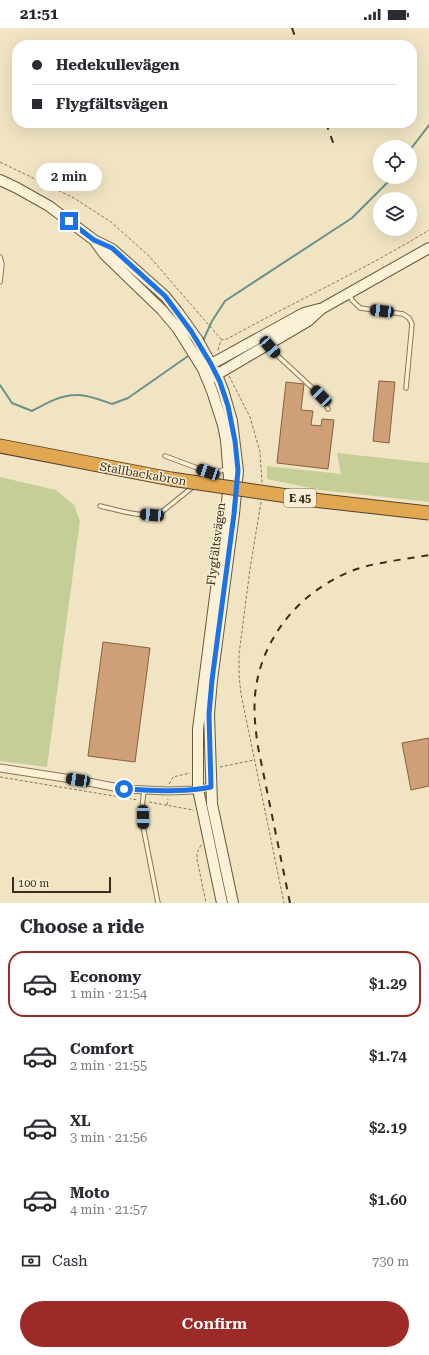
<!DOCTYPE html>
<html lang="en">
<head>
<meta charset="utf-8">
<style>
  body { margin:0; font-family:"Roboto Serif",serif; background:#f2f2f3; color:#2b2b33; height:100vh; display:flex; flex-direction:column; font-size:15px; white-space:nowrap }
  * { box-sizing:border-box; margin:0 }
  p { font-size:13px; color:#7c7c81 }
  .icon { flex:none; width:22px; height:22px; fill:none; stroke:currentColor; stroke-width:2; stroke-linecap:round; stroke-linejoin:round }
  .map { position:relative; height:875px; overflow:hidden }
  .sheet { display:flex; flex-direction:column; background:#fff; flex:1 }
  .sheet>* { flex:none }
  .hud { position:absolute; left:12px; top:12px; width:405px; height:88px; border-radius:16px; box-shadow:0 4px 16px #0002; display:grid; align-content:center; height:88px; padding:0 20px; background:#fff }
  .tools { position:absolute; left:373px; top:112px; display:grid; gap:8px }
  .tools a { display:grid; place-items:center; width:44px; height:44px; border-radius:50%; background:#fff; box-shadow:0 4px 16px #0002; font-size:20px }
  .scale { position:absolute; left:12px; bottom:10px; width:99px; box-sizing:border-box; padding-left:4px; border:2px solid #3a2d1e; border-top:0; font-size:11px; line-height:14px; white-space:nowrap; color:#3a2d1e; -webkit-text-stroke:3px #f7eed3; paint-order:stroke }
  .end { position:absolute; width:18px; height:18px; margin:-9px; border:5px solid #1a73e8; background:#fff; box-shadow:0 0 0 2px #fff }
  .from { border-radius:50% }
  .bubble { position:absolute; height:28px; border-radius:14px; background:#fff; box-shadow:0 4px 16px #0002; font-size:13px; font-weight:600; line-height:28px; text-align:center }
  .car { position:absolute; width:12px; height:24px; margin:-12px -6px; border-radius:5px; box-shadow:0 0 3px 1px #0007; background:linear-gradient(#222 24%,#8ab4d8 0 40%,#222 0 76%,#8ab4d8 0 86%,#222 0) }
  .hud b { display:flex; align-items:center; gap:14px; height:38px; font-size:15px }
  .hud b+b { border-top:1px solid #e1e1e2 }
  .hud i { width:10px; height:10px; background:#2b2b33 }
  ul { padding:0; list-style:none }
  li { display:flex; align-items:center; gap:12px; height:66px; margin:0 8px 6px; padding:0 12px; border:2px solid transparent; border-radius:16px }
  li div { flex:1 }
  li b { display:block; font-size:15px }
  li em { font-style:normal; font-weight:600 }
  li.selected { border-color:#9c2a27 }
  li>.icon { width:36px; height:36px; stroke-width:1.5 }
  h2 { padding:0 20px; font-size:18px; line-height:48px }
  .pay { display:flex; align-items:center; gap:10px; height:44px; padding:0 20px; font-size:15px }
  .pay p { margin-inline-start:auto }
  .cta { display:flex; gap:8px; margin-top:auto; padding:8px 20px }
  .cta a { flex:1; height:46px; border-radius:24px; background:#9c2a27; color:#fff; font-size:16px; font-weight:600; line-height:46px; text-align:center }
  .status { display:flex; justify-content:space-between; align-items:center; height:28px; padding:0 20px; background:#fff; direction:ltr }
  .status svg { height:11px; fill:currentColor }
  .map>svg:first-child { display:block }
</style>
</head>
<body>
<div class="status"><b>21:51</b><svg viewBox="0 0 49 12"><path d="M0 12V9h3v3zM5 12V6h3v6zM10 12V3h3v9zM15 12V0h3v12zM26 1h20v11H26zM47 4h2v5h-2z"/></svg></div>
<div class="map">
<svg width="429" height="875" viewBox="0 0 429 875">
  <rect width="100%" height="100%" fill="#f0e4c3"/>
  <path fill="#c6ce97" d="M337,425L429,435V474L320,462L267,451V438L341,446Z
    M0,449L56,462L74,477L80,493L47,739L0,733Z"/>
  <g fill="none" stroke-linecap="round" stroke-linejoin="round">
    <path stroke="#6c9189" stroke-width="2" d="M410,122L429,97
      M202,315L212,293L225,273L352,190L393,149
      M0,357L12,375L32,383C45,376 60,367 76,367C87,366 101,372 112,376L128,370L191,326"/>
  </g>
  <path fill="#cf9f78" stroke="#8b5f3e" d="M379,353L395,354L389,415L373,413Z
    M286,354L304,356L301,382L313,383L311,397L321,398L322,391L334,392L328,441L277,435Z
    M103,614L150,620L135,734L88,728Z
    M429,710V758L411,762L402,715Z"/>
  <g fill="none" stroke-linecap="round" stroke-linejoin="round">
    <g stroke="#8b7559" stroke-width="5.5">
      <path id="lane" d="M0,229L2,236L0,254
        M349,266L352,272L360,280L403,286L409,290L412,296L406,360
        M270,318L279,329L321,368L328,381
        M165,428L208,444L209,447L226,441
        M202,452L209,447
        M100,478C119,482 145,492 163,483L194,458
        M144,762L142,780L143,798L158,875"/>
    </g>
    <g stroke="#8b7559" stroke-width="9">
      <path id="street" d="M0,740L78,752L124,761L168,763L195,762L211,759"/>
    </g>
    <g stroke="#6d563c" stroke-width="12">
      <path id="secondary" d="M0,152L17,160L49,178L94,212L105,227L162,282L178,301L203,341L212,363L223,397L226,412L229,450L227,475L198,701V761L222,875
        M96,213L112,221L165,268L177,283L197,311L217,347L223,362L232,393L238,443L234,486L212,652L209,686L212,776L233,875
        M206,339L304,285L319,281
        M211,350L308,293L321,281L429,220"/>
    </g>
    <g stroke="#59432e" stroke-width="15">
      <path id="highway" d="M0,418L171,451"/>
    </g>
    <path stroke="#8b7559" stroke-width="1" stroke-dasharray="3 2" stroke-linecap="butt" d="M0,134L74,170L111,194L149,228L221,311
      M218,322L221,312L227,311C294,274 364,242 429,202
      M229,348L250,389L260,424L262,455
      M261,474L250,541L239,626V647L241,666L284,875
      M220,739L254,732
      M0,749L138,772
      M169,756L173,749L190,745
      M149,774L193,782V783
      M167,777L168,771
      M201,817L197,825V831L206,875"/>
    <use href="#lane" stroke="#faf1d7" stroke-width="3.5"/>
    <use href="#street" stroke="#faf1d7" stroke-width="7"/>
    <use href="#secondary" stroke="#faf1d7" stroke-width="10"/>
    <use href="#highway" stroke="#e2a751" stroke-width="13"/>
    <path stroke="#3a2d1e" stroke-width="2" stroke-dasharray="7 7" stroke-linecap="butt" d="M292,0L298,17
      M326,95L335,120
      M290,875L258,719C255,699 253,679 256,659C264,607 301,564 349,544C373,534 403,532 429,527"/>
    <g stroke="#59432e" stroke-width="15" stroke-linecap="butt">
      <path id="highway-bridge" d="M171,451L322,473L429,485"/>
    </g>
    <use href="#highway-bridge" stroke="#e2a751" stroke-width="13"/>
  </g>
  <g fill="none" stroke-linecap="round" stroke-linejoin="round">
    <path stroke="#1a73e8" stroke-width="5" d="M69,193L94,212L112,220L165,268L191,303L211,336L220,354L228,378L235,413L238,442L234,486L212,652L209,686L211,759C182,765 153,762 124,761"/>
  </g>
  <g text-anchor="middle" stroke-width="3" stroke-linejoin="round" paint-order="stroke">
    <rect fill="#f7eed3" stroke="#736754" stroke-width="1" x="284" y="461" width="32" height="18" rx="3"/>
    <g font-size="11" font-weight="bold" fill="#3a2d1e">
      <text x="300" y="474">E 45</text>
    </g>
    <g font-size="12" fill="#3a2d1e" stroke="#f7eed3">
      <text transform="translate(143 446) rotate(10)" y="4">Stallbackabron</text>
      <text transform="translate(216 516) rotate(-83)" y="4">Flygfältsvägen</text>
    </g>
  </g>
</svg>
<div class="tools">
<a><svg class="icon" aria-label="locate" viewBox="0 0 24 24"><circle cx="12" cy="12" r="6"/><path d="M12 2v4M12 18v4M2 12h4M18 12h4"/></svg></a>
<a><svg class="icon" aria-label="layers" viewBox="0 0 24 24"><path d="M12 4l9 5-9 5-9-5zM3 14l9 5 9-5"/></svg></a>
</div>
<div class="scale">100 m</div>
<i class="end from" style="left:124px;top:761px"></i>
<i class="end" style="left:69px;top:193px"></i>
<div class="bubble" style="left:36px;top:135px;width:66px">2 min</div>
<i class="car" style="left:382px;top:283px;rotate:277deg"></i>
<i class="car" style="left:270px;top:319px;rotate:139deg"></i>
<i class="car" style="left:321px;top:368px;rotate:315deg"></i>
<i class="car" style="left:208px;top:444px;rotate:289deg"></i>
<i class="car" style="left:152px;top:487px;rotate:274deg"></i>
<i class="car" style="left:78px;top:752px;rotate:279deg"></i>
<i class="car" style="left:143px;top:789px;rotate:179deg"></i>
<div class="hud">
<b><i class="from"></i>Hedekullevägen</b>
<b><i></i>Flygfältsvägen</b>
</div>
</div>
<section class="sheet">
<h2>Choose a ride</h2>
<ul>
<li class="selected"><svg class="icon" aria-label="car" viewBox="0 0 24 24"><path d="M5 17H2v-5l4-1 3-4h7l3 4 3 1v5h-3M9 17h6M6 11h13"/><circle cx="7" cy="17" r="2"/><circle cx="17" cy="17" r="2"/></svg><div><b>Economy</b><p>1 min · 21:54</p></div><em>$1.29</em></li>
<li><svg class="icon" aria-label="car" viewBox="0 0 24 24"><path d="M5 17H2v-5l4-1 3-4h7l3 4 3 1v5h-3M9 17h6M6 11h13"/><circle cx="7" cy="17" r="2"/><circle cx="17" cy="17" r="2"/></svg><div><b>Comfort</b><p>2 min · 21:55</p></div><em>$1.74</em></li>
<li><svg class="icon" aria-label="car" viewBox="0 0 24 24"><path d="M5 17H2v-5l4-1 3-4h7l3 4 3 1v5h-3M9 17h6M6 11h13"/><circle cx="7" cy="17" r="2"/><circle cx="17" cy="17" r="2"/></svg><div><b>XL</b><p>3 min · 21:56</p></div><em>$2.19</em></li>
<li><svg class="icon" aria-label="car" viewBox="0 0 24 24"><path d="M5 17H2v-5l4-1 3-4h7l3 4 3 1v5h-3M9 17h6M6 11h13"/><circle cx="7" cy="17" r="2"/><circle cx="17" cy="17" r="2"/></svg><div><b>Moto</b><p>4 min · 21:57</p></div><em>$1.60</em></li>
</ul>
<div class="pay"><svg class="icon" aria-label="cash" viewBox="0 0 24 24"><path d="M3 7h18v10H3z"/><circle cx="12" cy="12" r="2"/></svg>Cash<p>730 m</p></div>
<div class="cta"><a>Confirm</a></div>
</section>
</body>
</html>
